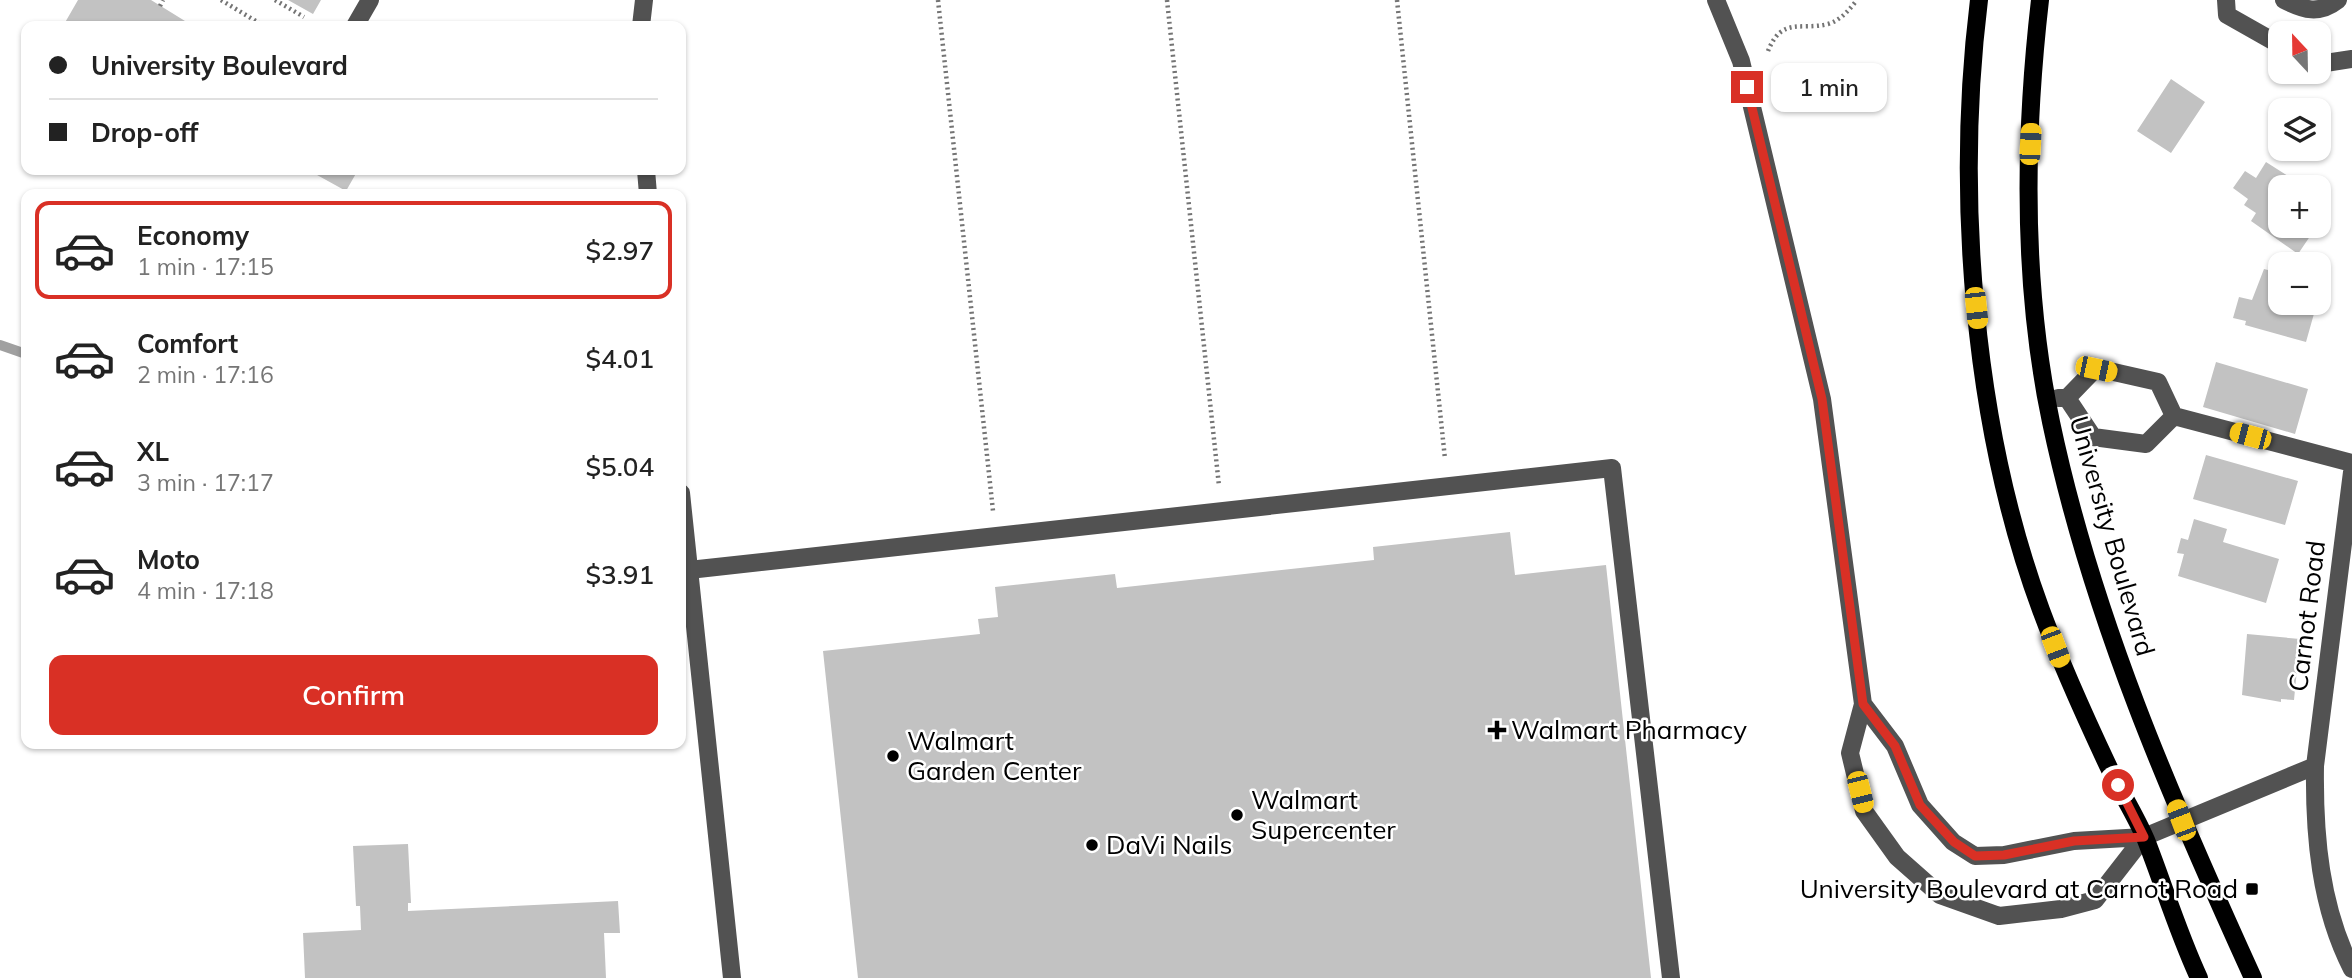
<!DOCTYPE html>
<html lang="en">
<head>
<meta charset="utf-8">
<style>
  body { margin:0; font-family:Mulish,sans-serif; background:#f2f2f2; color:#222; height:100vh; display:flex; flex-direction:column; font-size:26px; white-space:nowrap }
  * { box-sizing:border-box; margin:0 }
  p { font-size:23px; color:#767676 }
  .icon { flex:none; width:38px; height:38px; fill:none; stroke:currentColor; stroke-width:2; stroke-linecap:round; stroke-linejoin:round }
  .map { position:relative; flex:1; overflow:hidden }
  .details { position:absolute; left:21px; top:189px; width:665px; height:560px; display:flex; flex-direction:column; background:#fff; border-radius:14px; box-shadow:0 2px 5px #0004 }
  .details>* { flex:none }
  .hud { position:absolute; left:21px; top:21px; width:665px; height:154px; border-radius:14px; box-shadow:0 2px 5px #0004; display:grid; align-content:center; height:154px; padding:0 28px; background:#fff }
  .needle { width:46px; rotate:338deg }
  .tools { position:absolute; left:2268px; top:21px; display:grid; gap:14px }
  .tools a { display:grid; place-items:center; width:63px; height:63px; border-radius:14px; background:#fff; box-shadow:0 2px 5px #0004; font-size:35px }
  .end { position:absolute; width:32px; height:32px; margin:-16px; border:9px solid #d93025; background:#fff; box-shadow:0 0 0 4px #fff }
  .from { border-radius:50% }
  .bubble { position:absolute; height:49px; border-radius:14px; background:#fff; box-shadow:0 2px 5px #0004; font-size:23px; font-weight:600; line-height:49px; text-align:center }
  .car { position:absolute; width:21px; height:42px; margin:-21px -10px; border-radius:9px; box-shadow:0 0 5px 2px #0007; background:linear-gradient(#f5c518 24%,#345 0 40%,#f5c518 0 76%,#345 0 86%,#f5c518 0) }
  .hud b { display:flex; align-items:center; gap:24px; height:66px; font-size:26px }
  .hud b+b { border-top:2px solid #e0e0e0 }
  .hud i { width:18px; height:18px; background:#222 }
  ul { padding:12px 0 0; list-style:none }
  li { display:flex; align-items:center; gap:21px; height:98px; margin:0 14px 10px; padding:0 14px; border:4px solid transparent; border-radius:14px }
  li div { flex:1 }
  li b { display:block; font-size:26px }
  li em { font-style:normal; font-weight:600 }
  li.active { border-color:#d93025 }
  li>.icon { width:63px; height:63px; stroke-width:1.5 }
  .cta { display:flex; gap:14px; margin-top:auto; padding:14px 28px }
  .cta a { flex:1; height:80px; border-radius:14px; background:#d93025; color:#fff; font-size:28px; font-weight:600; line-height:80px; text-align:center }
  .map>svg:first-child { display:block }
</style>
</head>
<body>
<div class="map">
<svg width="2352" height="978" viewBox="0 0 2352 978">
  <rect width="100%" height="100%" fill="#fff"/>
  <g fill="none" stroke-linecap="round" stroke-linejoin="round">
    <path stroke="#a0a0a0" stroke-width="10" d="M0,345L26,354"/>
  </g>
  <path fill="#c2c2c2" d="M78,0H151L185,21L182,26H63Z
    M288,0H321L313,14Z
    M2171,79L2205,102L2171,153L2137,131Z
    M2266,162L2305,187H2280V226H2317L2298,254L2251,221L2256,213L2244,205L2248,199L2233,188L2245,171L2256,178Z
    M308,170H358L346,191Z
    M2319,197L2331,205L2319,223Z
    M2264,269L2280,273V303H2317L2306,342L2245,325L2246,321L2233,318L2239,297L2252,300Z
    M2216,362L2308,389L2295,434L2203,407Z
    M2206,455L2298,481L2285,525L2193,499Z
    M2194,519L2227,529L2223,542L2279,559L2266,603L2178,576L2184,554L2177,553L2181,538L2188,540Z
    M1510,532L1515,575L1606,565L1651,978H858L823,651L980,634L978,619L998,617L995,587L1115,574L1117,588L1374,560L1373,547Z
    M2247,634L2300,639L2294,700L2281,699V702L2242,695Z
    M408,844L411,903H408V911L618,901L620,933H604L606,978H305L303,933L361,930L360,906H356L353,846Z"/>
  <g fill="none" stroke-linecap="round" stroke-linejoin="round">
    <path stroke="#747474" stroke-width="4.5" stroke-dasharray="2 3.5" stroke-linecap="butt" d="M221,0L264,26
      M275,0L304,17
      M938,0L993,511
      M1167,0L1219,486
      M1397,0L1445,459
      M160,6L163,0
      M1768,51C1782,16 1801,31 1828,24C1841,20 1849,10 1857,0"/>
    <path stroke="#525252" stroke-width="18" d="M1716,0L1741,61L1822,399L1863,704L1850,753L1864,811L1897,857L1940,895L1999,916L2061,909L2095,900L2144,837
      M2226,0L2227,15L2280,45
      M2284,0C2304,10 2319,15 2338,0
      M355,26L370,0
      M641,26L644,0
      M2319,64L2352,59
      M646,170L648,194
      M2058,398H2067L2096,368L2158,382L2174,416
      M2067,398L2093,437L2146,444L2174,416L2352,463
      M2352,472L2315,766C2314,835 2320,907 2352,969
      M681,493L732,978
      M689,570L1612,468L1671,978
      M1863,704L1895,746L1920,805L1953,842L1975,856L2004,855L2074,841L2144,837L2315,766"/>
    <path stroke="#000" stroke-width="18" d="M1979,0C1955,194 1973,426 2041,610C2061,664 2085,717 2110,770C2121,793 2136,816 2146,840C2164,886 2178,933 2199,978
      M2040,0C2024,139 2022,284 2051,422C2092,617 2171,798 2253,978"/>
  </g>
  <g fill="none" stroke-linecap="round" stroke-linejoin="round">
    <path stroke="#d93025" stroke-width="9" d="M1747,87L1822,399L1863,704L1895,746L1920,805L1954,842L1975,856L2004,855L2074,841L2144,837L2118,785"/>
  </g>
  <g fill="#000" stroke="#fff" stroke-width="2.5">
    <path d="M1493.5 719.5h7v7h7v7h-7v7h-7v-7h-7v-7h7z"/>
    <circle cx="893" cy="756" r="7"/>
    <circle cx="1237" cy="815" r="7"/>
    <circle cx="1092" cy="845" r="7"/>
    <rect x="2245" y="882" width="14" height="14" rx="3.5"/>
  </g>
  <g text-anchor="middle" stroke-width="5" stroke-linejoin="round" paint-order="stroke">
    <g font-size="26" fill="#000" stroke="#fff">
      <text transform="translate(2112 536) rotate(74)" y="9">University Boulevard</text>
      <text transform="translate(2307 616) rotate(-83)" y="9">Carnot Road</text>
    </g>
    <g font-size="26" fill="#000" stroke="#fff" text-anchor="start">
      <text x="1511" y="739">Walmart Pharmacy</text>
      <text x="907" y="750">Walmart<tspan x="907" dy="30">Garden Center</tspan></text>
      <text x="1251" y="809">Walmart<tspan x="1251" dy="30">Supercenter</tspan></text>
      <text x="1106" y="854">DaVi Nails</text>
      <text x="2238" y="898" text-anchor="end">University Boulevard at Carnot Road</text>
    </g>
  </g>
</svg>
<div class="tools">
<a><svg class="needle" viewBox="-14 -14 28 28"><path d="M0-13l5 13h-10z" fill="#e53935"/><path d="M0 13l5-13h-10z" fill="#767676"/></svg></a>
<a><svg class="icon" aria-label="layers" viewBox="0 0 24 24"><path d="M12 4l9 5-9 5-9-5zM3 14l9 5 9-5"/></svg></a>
<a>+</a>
<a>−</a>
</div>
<i class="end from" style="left:2118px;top:785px"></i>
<i class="end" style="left:1747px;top:87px"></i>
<div class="bubble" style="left:1771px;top:63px;width:116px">1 min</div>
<i class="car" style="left:2030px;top:144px;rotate:3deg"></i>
<i class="car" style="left:1976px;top:308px;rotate:174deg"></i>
<i class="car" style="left:2096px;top:369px;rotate:102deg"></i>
<i class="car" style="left:2250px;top:436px;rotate:285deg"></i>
<i class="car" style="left:2055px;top:647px;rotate:159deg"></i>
<i class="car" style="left:1860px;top:792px;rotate:166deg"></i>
<i class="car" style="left:2181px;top:820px;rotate:339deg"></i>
<div class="hud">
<b><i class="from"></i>University Boulevard</b>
<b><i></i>Drop-off</b>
</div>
<section class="details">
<ul>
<li class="active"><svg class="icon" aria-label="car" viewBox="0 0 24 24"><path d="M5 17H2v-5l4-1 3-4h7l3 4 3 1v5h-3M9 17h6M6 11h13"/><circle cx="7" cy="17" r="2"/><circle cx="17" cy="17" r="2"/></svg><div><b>Economy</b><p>1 min · 17:15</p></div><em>$2.97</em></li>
<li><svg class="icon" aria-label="car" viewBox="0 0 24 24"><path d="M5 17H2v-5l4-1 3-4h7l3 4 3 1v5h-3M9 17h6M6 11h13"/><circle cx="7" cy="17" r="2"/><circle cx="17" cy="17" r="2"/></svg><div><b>Comfort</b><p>2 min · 17:16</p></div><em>$4.01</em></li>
<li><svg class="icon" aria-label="car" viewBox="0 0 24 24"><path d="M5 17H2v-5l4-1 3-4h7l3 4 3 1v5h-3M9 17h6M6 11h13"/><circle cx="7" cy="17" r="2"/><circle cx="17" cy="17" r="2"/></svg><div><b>XL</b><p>3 min · 17:17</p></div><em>$5.04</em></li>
<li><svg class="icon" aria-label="car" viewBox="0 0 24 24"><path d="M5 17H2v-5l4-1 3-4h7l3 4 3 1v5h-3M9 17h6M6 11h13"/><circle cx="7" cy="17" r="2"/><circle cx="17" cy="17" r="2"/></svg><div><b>Moto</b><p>4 min · 17:18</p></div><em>$3.91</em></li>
</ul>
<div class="cta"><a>Confirm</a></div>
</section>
</div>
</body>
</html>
